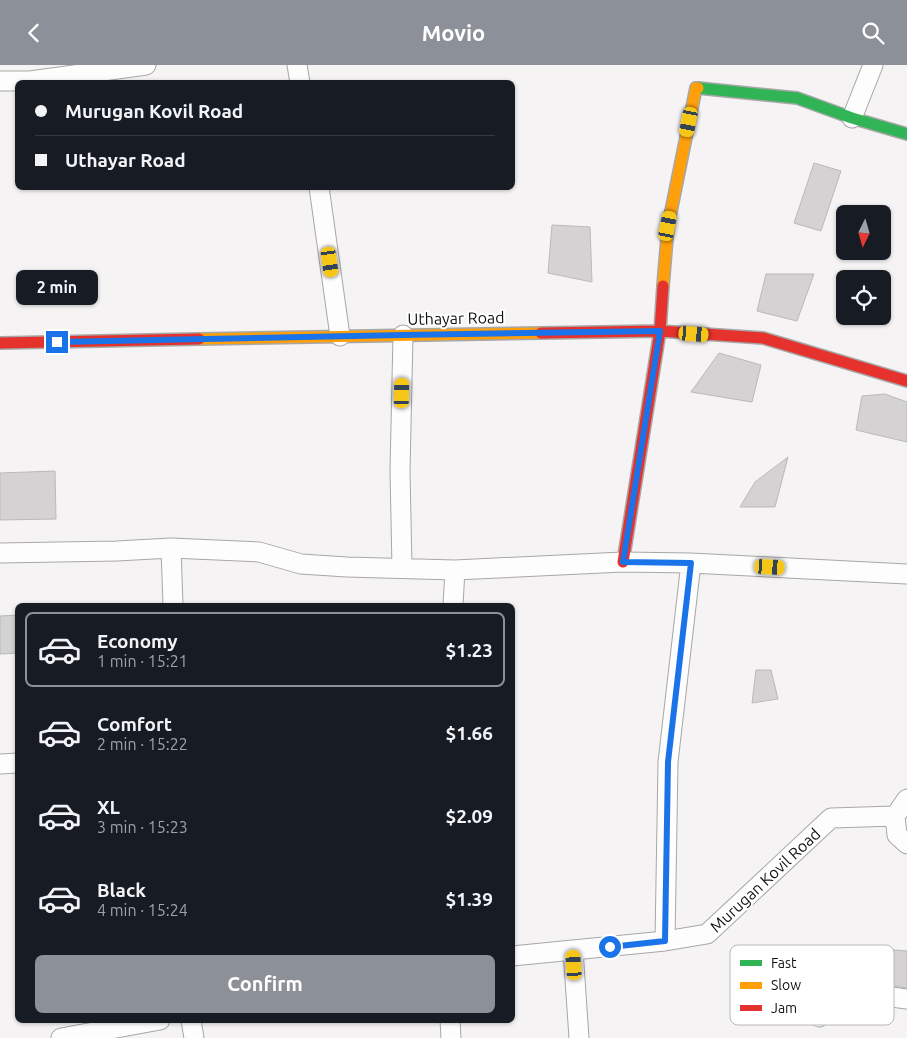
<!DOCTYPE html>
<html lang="en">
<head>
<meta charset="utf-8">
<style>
  body { margin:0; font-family:Ubuntu,sans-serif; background:#20242c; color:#f1f3f6; height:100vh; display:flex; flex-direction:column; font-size:19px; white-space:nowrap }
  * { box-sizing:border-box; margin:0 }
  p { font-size:16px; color:#9ea1a6 }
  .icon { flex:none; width:28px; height:28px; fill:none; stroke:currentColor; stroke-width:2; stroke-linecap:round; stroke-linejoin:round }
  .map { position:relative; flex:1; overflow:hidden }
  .drawer { position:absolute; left:15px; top:538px; width:500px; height:420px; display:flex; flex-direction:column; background:#171b24; border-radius:8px; box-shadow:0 1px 4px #0004 }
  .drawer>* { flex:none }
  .banner { position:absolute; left:15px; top:15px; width:500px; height:110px; border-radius:8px; box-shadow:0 1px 4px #0004; display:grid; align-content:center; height:110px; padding:0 20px; background:#171b24 }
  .needle { width:32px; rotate:185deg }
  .tools { position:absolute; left:836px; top:140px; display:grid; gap:10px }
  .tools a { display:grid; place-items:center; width:55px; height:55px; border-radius:8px; background:#171b24; box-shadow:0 1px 4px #0004; font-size:25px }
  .end { position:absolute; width:22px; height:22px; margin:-11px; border:6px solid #1a73e8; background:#fff; box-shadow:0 0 0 2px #fff }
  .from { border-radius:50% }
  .bubble { position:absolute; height:35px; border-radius:8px; background:#171b24; box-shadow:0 1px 4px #0004; font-size:16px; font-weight:600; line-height:35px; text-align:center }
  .car { position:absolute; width:15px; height:30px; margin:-15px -8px; border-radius:6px; box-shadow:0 0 4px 1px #0007; background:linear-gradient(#f5c518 24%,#345 0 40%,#f5c518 0 76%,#345 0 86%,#f5c518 0) }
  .banner b { display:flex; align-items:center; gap:18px; height:48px; font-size:19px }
  .banner b+b { border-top:1px solid #363941 }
  .banner i { width:12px; height:12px; background:#f1f3f6 }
  ul { padding:9px 0 0; list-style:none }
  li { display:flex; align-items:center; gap:15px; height:75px; margin:0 10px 8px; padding:0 10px; border:2px solid transparent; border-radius:8px }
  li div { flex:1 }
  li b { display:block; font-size:19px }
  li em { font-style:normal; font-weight:600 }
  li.on { border-color:#8c9099 }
  li>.icon { width:45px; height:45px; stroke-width:1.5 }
  .button { display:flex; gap:10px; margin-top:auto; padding:10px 20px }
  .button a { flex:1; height:58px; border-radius:8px; background:#8c9099; color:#fff; font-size:20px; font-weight:600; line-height:58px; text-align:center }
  header { display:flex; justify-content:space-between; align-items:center; height:65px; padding:0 20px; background:#8c9099; color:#fff; font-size:22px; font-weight:600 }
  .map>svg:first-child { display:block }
</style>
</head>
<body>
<header><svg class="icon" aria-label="back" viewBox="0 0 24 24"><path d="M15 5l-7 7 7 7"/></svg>Movio<svg class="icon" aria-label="search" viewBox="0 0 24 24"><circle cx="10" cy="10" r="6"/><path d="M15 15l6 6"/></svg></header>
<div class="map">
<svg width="907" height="973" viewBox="0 0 907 973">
  <rect width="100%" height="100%" fill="#f5f3f3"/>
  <path fill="#d4d2d2" stroke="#bab8b8" d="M814,98L841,106L821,166L794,158Z
    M552,160L590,162L592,217L548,208Z
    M766,209H814L797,256L757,246Z
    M719,288L761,300L752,337L691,327Z
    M885,329L907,337V377L856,365L862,331Z
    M788,392L775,442H740L755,417Z
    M55,406L56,454L0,455V408Z
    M18,550V588L0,589V551Z
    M756,605H771L778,634L752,638Z
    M872,883L907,886V923L883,919Z"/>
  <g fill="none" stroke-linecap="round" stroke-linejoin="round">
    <g stroke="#a8a7a7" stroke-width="21">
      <path id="street" d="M297,0L300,18
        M0,16H30L146,0
        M852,53L873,0
        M319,122L340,271
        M171,483L173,540
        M0,488L117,486L171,483L259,487L301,499L347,502L455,505
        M402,503L400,406L403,270
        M453,540L455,505L623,497L691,498L907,509
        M0,699L18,698
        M907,734L895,751L897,770L907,779
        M665,876L668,697L691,498
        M573,885L579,973
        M512,891L665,876L707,869L831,753L895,751
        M819,952L841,933L862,928L907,934
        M191,955L194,973
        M450,955L451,973
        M61,973L160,955"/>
    </g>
    <g stroke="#a8a7a7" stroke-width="14">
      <path id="fast" d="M698,23L797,33L852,53L907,69"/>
    </g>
    <g stroke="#a8a7a7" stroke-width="14">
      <path id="slow" d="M663,221L668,161L696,23H698
        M199,274L541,268"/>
    </g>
    <g stroke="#a8a7a7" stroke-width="14">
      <path id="jam" d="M541,268L660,266L763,273L907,316
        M0,278L199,274
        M623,497L660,266L663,221"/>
    </g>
    <use href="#street" stroke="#fefdfd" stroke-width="19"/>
    <use href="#fast" stroke="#30b455" stroke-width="11"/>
    <use href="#slow" stroke="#ff9f0a" stroke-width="11"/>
    <use href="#jam" stroke="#e5322d" stroke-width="11"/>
  </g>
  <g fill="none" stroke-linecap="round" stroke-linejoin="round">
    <path stroke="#1a73e8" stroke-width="6" d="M57,277L403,270L660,266L623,497L691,498L668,697L665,876L610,882"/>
  </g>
  <g text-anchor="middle" stroke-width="4" stroke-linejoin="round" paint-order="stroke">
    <g font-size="16" fill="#121111" stroke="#fff">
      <text transform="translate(456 253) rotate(-1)" y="6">Uthayar Road</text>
      <text transform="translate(765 815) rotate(-43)" y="6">Murugan Kovil Road</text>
    </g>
  </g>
  <rect x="730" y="880" width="164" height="80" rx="8" fill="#fff" stroke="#b8b8b8" stroke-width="1"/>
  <rect x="740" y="895" width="22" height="6" fill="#30b455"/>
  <rect x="740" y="917" width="22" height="7" fill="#ff9f0a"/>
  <rect x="740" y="940" width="22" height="6" fill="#e5322d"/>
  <g font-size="14" fill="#121111">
    <text x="771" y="903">Fast</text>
    <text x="771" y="925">Slow</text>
    <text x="771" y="948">Jam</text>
  </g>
</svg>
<div class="tools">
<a><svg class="needle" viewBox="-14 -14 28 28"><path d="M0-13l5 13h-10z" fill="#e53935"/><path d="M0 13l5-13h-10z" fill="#9ea1a6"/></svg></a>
<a><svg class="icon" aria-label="locate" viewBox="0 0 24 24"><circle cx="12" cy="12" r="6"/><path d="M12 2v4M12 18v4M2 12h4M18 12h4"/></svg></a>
</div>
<i class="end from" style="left:610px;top:882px"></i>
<i class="end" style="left:57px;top:277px"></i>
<div class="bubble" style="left:16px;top:205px;width:82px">2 min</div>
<i class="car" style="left:689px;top:57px;rotate:191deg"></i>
<i class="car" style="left:668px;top:161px;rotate:11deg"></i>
<i class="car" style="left:330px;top:197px;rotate:172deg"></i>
<i class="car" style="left:694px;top:269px;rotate:94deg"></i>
<i class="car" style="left:402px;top:328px;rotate:1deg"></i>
<i class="car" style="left:770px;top:502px;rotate:93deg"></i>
<i class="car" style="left:574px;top:900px;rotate:356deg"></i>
<div class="banner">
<b><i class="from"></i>Murugan Kovil Road</b>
<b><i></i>Uthayar Road</b>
</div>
<section class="drawer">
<ul>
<li class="on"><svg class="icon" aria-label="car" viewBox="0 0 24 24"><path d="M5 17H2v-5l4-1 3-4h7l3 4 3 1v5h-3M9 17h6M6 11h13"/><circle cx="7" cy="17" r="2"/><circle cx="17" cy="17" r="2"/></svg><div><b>Economy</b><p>1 min · 15:21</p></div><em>$1.23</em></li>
<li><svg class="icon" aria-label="car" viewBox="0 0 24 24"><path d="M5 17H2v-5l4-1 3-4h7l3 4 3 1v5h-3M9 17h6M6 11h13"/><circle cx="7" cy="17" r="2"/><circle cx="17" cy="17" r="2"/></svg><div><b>Comfort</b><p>2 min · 15:22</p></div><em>$1.66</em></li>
<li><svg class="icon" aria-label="car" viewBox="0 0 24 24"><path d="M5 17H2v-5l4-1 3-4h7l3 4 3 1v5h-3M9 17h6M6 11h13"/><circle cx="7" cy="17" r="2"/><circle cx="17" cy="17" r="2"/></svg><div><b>XL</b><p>3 min · 15:23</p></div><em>$2.09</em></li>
<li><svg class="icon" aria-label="car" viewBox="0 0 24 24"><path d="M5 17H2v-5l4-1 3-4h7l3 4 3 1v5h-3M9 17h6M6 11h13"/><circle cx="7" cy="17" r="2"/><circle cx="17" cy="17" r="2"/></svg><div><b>Black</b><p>4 min · 15:24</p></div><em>$1.39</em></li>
</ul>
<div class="button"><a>Confirm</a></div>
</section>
</div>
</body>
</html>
